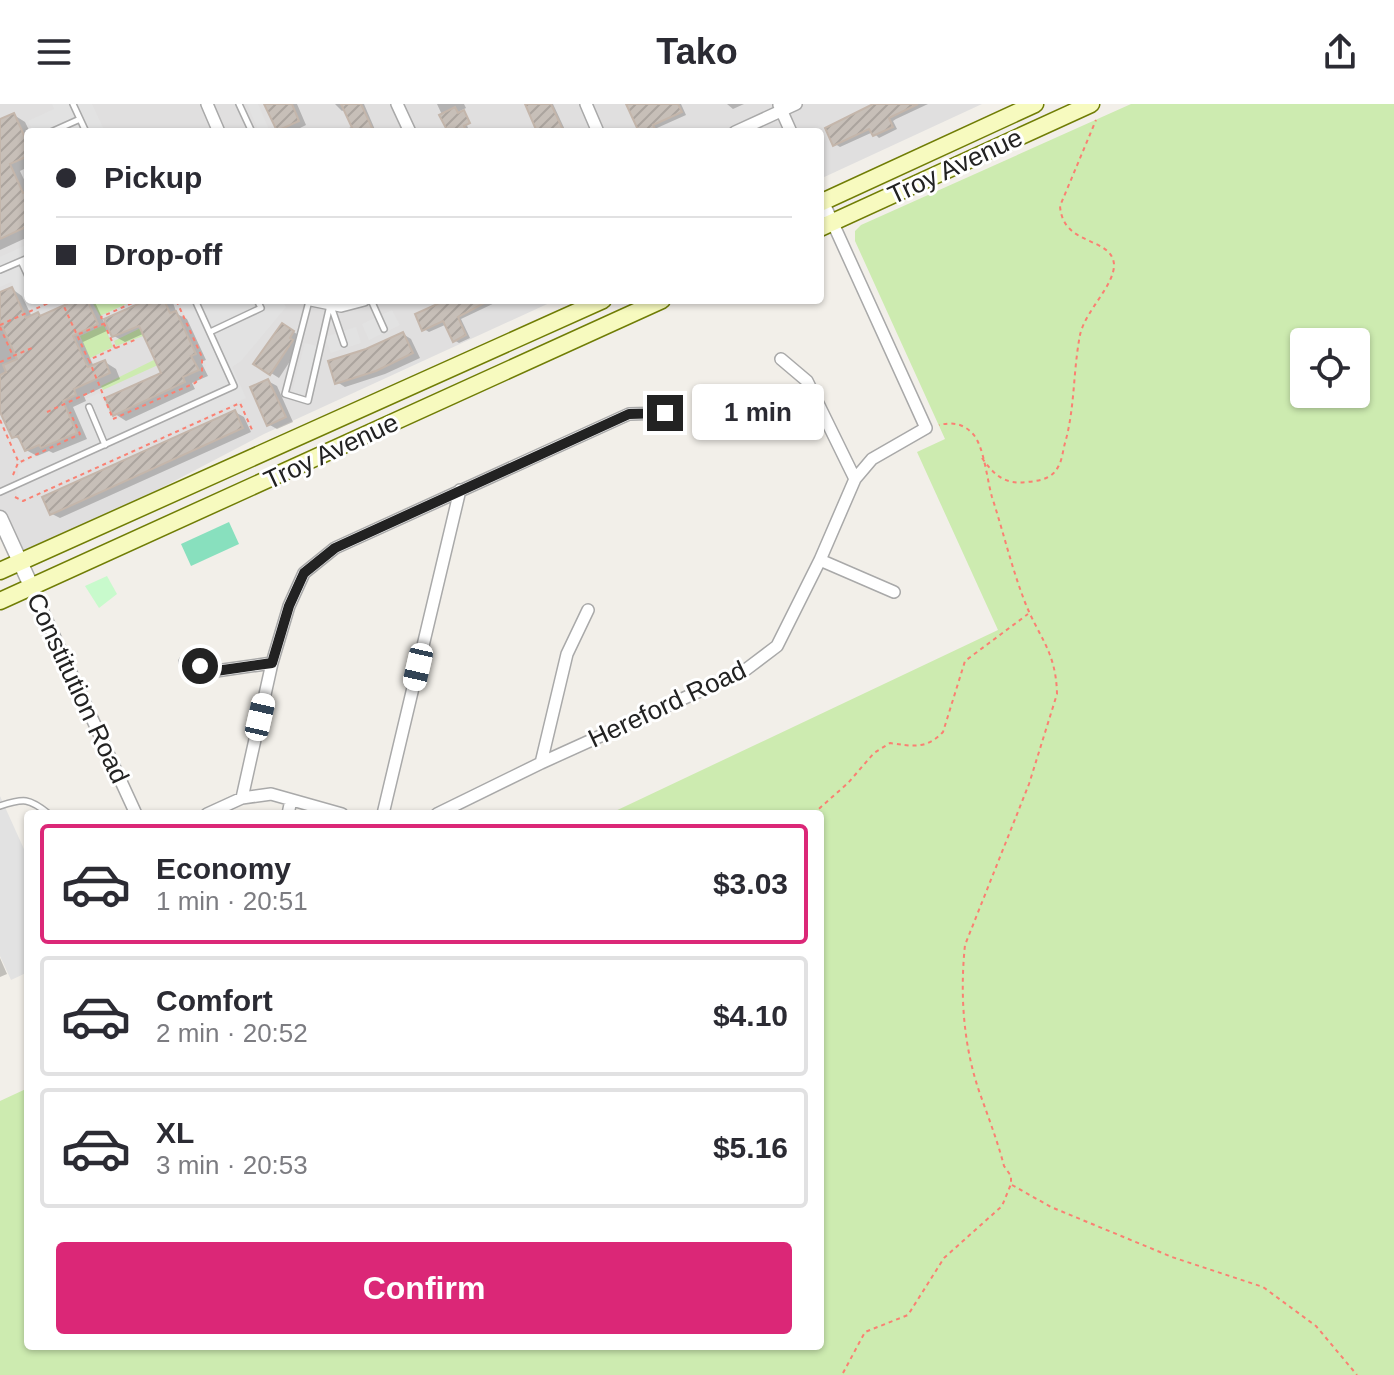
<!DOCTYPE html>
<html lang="en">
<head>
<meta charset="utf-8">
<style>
  body { margin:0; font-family:Helvetica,sans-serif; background:#f2f2f3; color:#2b2b33; height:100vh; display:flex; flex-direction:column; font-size:30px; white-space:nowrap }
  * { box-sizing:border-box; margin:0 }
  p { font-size:26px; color:#7c7c81 }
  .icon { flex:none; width:44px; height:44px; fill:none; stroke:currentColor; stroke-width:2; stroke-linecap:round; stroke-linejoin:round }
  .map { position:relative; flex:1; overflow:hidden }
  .side { position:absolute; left:24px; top:706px; width:800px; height:540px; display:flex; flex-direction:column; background:#fff; border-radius:8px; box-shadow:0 2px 6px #0004 }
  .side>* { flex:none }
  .guide { position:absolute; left:24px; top:24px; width:800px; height:176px; border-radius:8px; box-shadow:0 2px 6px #0004; display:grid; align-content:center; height:176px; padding:0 32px; background:#fff }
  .controls { position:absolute; left:1290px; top:224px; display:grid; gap:16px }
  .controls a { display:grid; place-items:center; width:80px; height:80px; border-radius:8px; background:#fff; box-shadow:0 2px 6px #0004; font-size:40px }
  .end { position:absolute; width:36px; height:36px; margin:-18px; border:10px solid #222; background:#fff; box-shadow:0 0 0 4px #fff }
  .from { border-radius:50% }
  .bubble { position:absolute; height:56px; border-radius:8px; background:#fff; box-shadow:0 2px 6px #0004; font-size:26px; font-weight:700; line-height:56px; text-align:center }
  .car { position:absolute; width:24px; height:48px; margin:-24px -12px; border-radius:10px; box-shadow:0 0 6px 2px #0007; background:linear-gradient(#fff 24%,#345 0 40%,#fff 0 76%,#345 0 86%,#fff 0) }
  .guide b { display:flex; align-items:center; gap:28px; height:76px; font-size:30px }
  .guide b+b { border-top:2px solid #e1e1e2 }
  .guide i { width:20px; height:20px; background:#2b2b33 }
  ul { padding:14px 0 0; list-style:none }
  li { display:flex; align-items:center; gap:24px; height:120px; margin:0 16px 12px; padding:0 16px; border:4px solid #e1e1e2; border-radius:8px }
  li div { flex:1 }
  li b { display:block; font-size:30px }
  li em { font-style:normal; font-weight:700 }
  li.active { border-color:#db2777 }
  li>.icon { width:72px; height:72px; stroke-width:1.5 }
  .button { display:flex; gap:16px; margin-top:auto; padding:16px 32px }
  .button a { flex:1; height:92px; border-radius:8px; background:#db2777; color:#fff; font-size:32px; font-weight:700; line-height:92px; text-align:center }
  header { display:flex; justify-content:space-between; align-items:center; height:104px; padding:0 32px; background:#fff; font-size:36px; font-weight:700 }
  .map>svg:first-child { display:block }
</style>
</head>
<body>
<header><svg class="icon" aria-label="menu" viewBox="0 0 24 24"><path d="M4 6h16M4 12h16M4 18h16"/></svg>Tako<svg class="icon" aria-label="share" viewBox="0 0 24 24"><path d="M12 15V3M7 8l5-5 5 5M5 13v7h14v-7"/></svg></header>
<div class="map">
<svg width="1394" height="1271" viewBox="0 0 1394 1271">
  <defs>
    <pattern id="building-hatch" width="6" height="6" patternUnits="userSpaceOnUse" patternTransform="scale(2)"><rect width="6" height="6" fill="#c7bfb8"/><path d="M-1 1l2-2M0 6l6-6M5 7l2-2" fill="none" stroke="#aba49e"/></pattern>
  </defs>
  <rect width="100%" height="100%" fill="#f2efe9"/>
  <path fill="#e0dfdf" d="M0,0H982L820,75V28H28V196H556L264,330L20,458L0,414Z"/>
  <path fill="#cdebb0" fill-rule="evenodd" d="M1131,0H1394V1271H0V997L28,984V1242H820V710H609L998,526L917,348L945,335L855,137V127L861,121ZM1356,238V290H1304V238Z
    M91,196H135L100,212Z
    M151,219L169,256L103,286L101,282L164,251L154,228L116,242L114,237Z
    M104,221L113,243L90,254L80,232Z"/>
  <path fill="#c8facc" d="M107,472L117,490L99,504L85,482Z"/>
  <path fill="#88e0be" d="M229,418L239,440L191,462L181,440Z"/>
  <path fill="#e2e2e2" d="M52,0H92L105,28H33L28,17L54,5Z
    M247,0H258L270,28H259Z
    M28,140V196H52L25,209L11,178L0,183V153Z
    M178,196H282L286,203L241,257L232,263L246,294L23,396L19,394L16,388L19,361L82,332L69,302L99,289L114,317L202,275L206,261L203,253Z
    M392,206L400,221L369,236L362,220Z
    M356,223L361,239L331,249L325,233Z
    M305,239L317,242L304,292L292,288Z
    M0,692L28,754V868L11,876L0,852Z"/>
  <path fill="#0003" d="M267,0H297L306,21L292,28H283L278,25Z
    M335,0H364L376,28H346L345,26L353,22L346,5L342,7Z
    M437,0H464L466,4L460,7L470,28H450Z
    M526,0H553L566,28H540Z
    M627,0H681L686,11L657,24L659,28H641Z
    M727,0H744L733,5Z
    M882,0H928L896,15L893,17L897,25L879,34L873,28L840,43L835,40Z
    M14,11L25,18L30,28L28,63L20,67L28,84V133L0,146V18Z
    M12,185L22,192L32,213L38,210L43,213L69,201L67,196H94L104,218L146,198L145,196H172L177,210L187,215L206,256L201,258L208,272L192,279L195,285L126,317L115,310L163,270L145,229L125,238L114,232L111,225L83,238L94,263L105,258L116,265L120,275L84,292L86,297L73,303L87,335L53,349L49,347L37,352L26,346L23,338L14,332L0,303V191Z
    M450,196H501L461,215L470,234L459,239L454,236L447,220L429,228L424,225Z
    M291,226L301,233L297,240L300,242L279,274L271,269Z
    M403,230L411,235L420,254L385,270L345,283L337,278L367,247Z
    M268,277L277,282L293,318L277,325L268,320Z
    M235,308L244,313L251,328L60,414L52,410Z
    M0,854L7,870L0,873Z"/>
  <path fill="url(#building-hatch)" stroke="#c4b6ab" stroke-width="2" d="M264,0H292L299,17L277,27Z
    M341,0H361L374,28H354Z
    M525,0H551L564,28H537Z
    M626,0H678L682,8L653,21L655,25L639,28Z
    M873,0H918L889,14L893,23L873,32L869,25L833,42L825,24Z
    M455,3L458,9L464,6L470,19L464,22L467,28H448L439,11Z
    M14,9L28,40V52L10,60L23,89L28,87V122L0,135V15Z
    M12,183L26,214L38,208L40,212L67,200L65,196H87L98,220L73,232L88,263L105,256L110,269L74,285L76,291L63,297L77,329L41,344L39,341L25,347L18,332L12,334L0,308V271L6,268L3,261L17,255L0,218V188Z
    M147,196L149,200L164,196L170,209L176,207L196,250L191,252L199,266L183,273L185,278L113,312L105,294L161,269L139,222L112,233L104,215Z
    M446,196H490L458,213L466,231L453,238L443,217L422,227L415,210Z
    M282,219L294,227L290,234L293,236L270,271L253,260Z
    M403,228L413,249L376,267L335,280L328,257L366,245Z
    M268,275L286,313L267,322L250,283Z
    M235,306L243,324L50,411L42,393Z"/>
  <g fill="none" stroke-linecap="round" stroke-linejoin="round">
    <g stroke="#a9a9a9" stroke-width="8">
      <path id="service" d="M73,0L86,28
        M239,0L252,28
        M51,28L80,15
        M21,157L28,172
        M0,166L28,154
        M371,196L384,225
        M309,197L285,290L308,297L330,201
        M331,202L344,240
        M210,228L261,204L257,196
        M89,303L105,341
        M0,388L234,282L195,196
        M0,702C24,694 29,694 49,710"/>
    </g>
    <g stroke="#a9a9a9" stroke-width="14">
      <path id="minor" d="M207,0L219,28
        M397,0L410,28
        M586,0L598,28
        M779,1L791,28
        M735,28L796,0
        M311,196L341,202L364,196
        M781,255L807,277L855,375
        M820,456L894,488
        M32,484L136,710
        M185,558L216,567L272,559
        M541,659L567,550L588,506
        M242,694L272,559L289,502L304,469L335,444L629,310L665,309
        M207,710L242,694L271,690L342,710
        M288,710L291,696
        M383,710L460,386
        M437,710L541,659L744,567L777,542L820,456L855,375L872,355L926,324L821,93"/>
    </g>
    <g stroke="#a9a9a9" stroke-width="17">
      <path id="tertiary" d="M0,414L32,484"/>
    </g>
    <g stroke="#707d05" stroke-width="19">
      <path id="secondary" d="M820,99L1035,0
        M820,124L1091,0
        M0,467L603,196
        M0,497L662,196"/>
    </g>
    <path stroke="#fa8072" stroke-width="2" stroke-dasharray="4 4" stroke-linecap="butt" d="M61,196L88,255
      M139,196L101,213L115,244L89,256L113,315L195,279L202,272V253L176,196
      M0,221L55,196
      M0,223L13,252L32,244
      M79,230L103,220
      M116,244L137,235
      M0,258L12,253
      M47,308L97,285
      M0,316L19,359
      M982,354C994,371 1005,381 1027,378C1039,377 1052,375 1058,363C1062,357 1063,346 1065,339C1075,304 1073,267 1080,231C1085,207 1115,181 1114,160C1111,132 1063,143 1060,102L1096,16
      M13,371L18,359L80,330L70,308
      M15,393L23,397L240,299L253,328
      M628,707L634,710
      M813,710L848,679L874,649L890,639C912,642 926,646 943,628L965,557L1028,510
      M1012,1081L1051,1103L1172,1153L1263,1183L1316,1222L1357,1271
      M843,1269L865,1228L908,1211L944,1154L1002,1102L1011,1080V1072L1004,1062C997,1035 987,1010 978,984C963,938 960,888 965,841L1029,680L1057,590C1056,545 1037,532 1023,493C1011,461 1003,427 992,393C987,376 984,342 973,330C963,319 952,318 939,321"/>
    <use href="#service" stroke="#fff" stroke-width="5"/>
    <use href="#minor" stroke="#fff" stroke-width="11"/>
    <use href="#tertiary" stroke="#fff" stroke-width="14"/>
    <use href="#secondary" stroke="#f7fabf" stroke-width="16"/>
  </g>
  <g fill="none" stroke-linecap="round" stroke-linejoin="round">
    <path stroke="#222" stroke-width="10" d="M200,562L216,567L272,559L289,502L304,469L335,444L629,310L665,309"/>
  </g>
  <g text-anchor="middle" stroke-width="6" stroke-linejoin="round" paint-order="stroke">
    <g font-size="26" fill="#222" stroke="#fff">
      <text transform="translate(955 62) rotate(-25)" y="9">Troy Avenue</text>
      <text transform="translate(331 347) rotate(-25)" y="9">Troy Avenue</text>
      <text transform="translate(78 584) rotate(65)" y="9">Constitution Road</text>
      <text transform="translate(667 600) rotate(-25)" y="9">Hereford Road</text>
    </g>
  </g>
</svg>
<div class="controls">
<a><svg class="icon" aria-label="locate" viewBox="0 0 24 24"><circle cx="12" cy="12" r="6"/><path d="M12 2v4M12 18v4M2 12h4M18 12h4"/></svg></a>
</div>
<i class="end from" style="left:200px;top:562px"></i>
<i class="end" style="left:665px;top:309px"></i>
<div class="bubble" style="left:692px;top:280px;width:132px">1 min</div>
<i class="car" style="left:418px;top:563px;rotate:193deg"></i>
<i class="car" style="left:260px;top:613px;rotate:13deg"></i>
<div class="guide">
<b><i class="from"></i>Pickup</b>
<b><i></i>Drop-off</b>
</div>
<section class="side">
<ul>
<li class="active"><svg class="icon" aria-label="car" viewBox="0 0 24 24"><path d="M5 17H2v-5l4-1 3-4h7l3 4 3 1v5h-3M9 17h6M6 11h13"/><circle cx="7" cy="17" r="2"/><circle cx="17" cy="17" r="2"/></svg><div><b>Economy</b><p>1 min · 20:51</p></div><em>$3.03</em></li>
<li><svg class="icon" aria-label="car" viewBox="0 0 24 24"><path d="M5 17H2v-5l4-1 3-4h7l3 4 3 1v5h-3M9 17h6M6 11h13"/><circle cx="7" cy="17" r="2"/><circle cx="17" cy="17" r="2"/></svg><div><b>Comfort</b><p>2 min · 20:52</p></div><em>$4.10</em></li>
<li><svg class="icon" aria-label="car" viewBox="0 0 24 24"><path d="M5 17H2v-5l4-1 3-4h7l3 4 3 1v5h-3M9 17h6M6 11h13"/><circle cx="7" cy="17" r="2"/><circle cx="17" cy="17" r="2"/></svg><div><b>XL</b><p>3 min · 20:53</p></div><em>$5.16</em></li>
</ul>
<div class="button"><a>Confirm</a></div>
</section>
</div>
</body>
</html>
